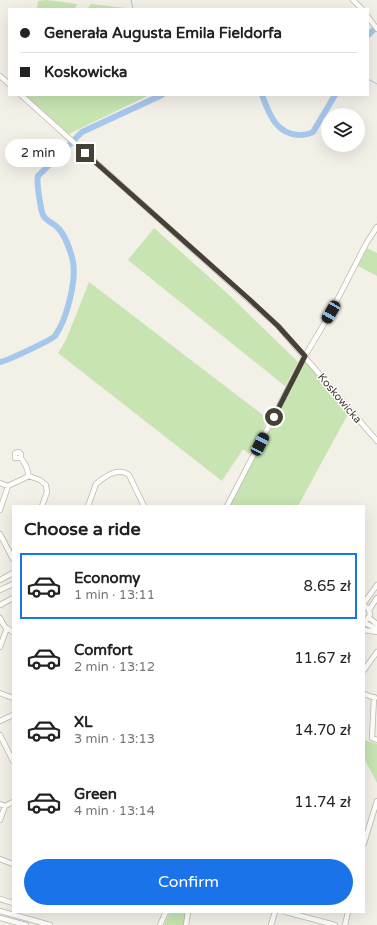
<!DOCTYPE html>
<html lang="en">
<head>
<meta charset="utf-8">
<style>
  body { margin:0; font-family:"Varela Round",sans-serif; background:#f2f2f2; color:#222; height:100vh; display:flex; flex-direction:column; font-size:15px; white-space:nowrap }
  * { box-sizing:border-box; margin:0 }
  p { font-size:13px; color:#767676 }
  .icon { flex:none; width:22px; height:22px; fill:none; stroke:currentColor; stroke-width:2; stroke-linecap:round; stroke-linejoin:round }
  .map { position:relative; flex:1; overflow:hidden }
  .details { position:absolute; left:12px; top:505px; width:353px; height:408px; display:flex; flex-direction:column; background:#fff; border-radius:0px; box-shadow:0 4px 16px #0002 }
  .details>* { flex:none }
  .guide { position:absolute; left:8px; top:8px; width:361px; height:88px; border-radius:0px; box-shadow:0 4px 16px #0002; display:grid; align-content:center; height:88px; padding:0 12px; background:#fff }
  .buttons { position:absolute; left:321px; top:108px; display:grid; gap:8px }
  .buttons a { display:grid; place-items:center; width:44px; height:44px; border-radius:50%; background:#fff; box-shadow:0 4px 16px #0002; font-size:20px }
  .end { position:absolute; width:18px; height:18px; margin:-9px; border:5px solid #454136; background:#fff; box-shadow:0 0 0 2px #fff }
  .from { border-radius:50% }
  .bubble { position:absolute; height:28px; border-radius:14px; background:#fff; box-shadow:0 4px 16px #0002; font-size:13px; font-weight:600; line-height:28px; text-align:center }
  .car { position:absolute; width:12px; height:24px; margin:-12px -6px; border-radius:5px; box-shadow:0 0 3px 1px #0007; background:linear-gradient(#222 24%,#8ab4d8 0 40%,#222 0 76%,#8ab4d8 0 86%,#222 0) }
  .guide b { display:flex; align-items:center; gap:14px; height:38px; font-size:15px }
  .guide b+b { border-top:1px solid #e0e0e0 }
  .guide i { width:10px; height:10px; background:#222 }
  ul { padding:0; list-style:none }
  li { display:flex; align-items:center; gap:12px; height:66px; margin:0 8px 6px; padding:0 4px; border:2px solid transparent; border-radius:0px }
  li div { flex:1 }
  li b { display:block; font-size:15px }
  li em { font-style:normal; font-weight:600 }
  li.active { border-color:#1a73e8 }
  li>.icon { width:36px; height:36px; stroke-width:1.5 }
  h2 { padding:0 12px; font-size:18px; line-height:48px }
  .action { display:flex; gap:8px; margin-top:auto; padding:8px 12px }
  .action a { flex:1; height:46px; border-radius:24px; background:#1a73e8; color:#fff; font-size:16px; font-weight:600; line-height:46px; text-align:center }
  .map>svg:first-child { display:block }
</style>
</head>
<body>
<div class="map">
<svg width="377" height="925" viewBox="0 0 377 925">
  <rect width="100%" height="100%" fill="#f2f0e7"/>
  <path fill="#c7e4b2" d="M47,0L77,4L75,9H37L38,1Z
    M91,4L135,9H87Z
    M25,95H149L69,134Z
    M154,228L227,293L298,362L285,386L128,260Z
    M367,248L377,253V276L358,266Z
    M89,282L268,419L249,454L243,449L222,481L58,353L66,340Z
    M306,361L348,414L298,506H230Z
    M364,740L377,744V783L364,758Z
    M170,912H186L184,925H164Z"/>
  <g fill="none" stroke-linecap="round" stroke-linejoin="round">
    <path stroke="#a6c7ec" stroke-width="1" d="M131,0L133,9
      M368,79L377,84
      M158,96V95"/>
    <path stroke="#a6c7ec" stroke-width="6" d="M368,35L377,27
      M262,95C269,113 275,133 298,135C303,135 308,135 313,132L335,95
      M0,362C7,361 51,340 55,336C67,319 78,277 72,257C69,247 65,234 57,227C53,223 46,221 43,215C41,210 36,182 38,176L82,132L162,95"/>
    <g stroke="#bdb9aa" stroke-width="6">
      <path id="minor" d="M353,0L362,9
        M368,17L377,29
        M0,76L9,84
        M21,95L278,326L377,441
        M21,458H15V453L19,452L21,454V458L26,466L29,476L40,480L46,485L47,492L42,506
        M0,483L8,486
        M8,486L29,476
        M88,506L96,484C104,477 118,466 129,475L144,506
        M227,506L305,356L331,312L367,242L377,227
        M0,510L8,486
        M0,534L13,559
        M0,580L13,573
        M0,590L13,584
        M364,603L377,585
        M0,605L13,598
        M364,605L369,610L370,615L364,623
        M369,610L377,598
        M0,618L5,627L13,632
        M369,618L377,624
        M365,623L377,629
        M364,630L377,632
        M0,647L7,628
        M364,670L377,652
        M0,693L13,698
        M364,694L375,698
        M374,697L372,738L377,740
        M0,721L13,715
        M0,735L13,761
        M0,804L5,806L13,802
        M0,820L5,806
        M364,843L377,801
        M0,859L13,864
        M0,899L13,903
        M0,911L50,925
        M286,912L335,925
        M0,918L26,925
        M160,925L166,912
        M186,925L188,912
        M271,925L275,912
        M345,925L348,912"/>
    </g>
    <use href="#minor" stroke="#fff" stroke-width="4.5"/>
  </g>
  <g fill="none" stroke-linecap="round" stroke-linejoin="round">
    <path stroke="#454136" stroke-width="5" d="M85,153L249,299L278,326L305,356L274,417"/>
  </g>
  <g text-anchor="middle" stroke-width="3" stroke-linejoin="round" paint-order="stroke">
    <g font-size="11" fill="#454136" stroke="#fff">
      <text transform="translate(340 398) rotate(50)" y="4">Koskowicka</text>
    </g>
  </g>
</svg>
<div class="buttons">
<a><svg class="icon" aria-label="layers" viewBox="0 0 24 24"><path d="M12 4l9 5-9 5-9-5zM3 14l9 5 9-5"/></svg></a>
</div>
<i class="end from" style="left:274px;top:417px"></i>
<i class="end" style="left:85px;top:153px"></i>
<div class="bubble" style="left:5px;top:139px;width:66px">2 min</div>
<i class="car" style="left:331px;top:312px;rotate:210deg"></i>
<i class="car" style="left:260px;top:444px;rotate:27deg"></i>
<div class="guide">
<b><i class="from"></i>Generała Augusta Emila Fieldorfa</b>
<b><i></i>Koskowicka</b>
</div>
<section class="details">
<h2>Choose a ride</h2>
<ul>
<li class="active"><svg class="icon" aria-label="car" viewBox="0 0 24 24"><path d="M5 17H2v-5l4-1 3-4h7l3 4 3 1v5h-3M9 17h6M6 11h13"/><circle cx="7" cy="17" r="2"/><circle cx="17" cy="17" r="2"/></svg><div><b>Economy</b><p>1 min · 13:11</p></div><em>8.65 zł</em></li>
<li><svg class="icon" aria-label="car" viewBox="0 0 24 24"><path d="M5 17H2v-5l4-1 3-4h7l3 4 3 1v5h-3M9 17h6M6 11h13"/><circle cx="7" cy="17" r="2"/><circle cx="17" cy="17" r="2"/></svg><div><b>Comfort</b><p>2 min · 13:12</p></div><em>11.67 zł</em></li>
<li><svg class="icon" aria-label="car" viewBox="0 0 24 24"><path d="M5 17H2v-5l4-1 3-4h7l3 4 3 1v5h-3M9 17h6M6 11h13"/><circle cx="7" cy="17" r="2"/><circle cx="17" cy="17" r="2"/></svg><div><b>XL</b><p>3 min · 13:13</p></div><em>14.70 zł</em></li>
<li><svg class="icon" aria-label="car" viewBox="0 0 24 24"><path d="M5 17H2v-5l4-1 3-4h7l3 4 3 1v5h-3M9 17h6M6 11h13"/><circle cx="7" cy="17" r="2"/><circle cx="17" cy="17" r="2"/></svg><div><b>Green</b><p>4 min · 13:14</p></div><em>11.74 zł</em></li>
</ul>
<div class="action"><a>Confirm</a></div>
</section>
</div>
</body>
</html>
